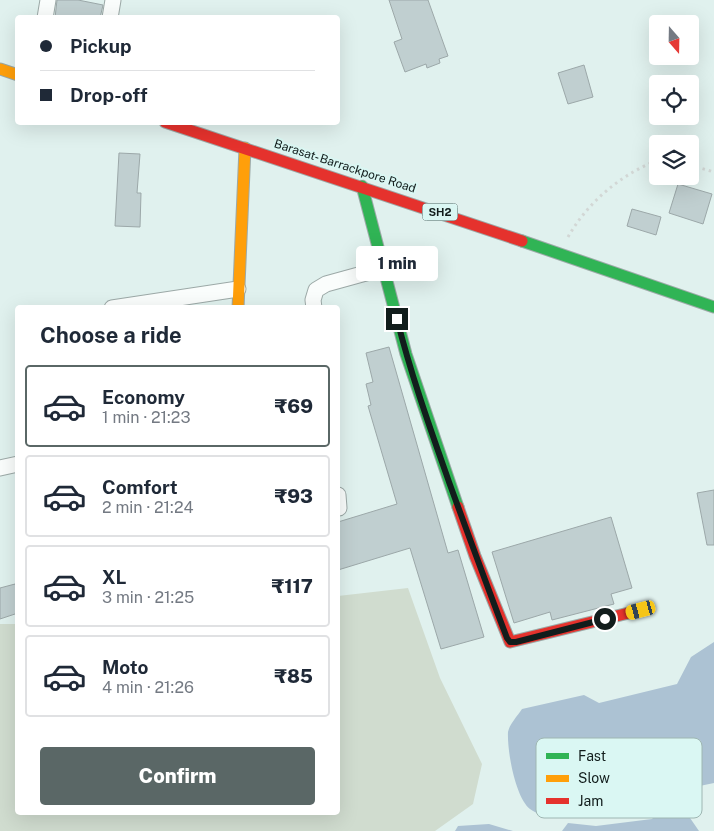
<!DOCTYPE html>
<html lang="en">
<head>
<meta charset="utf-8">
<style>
  body { margin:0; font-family:"Public Sans",sans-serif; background:#f6f6f7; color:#1f2937; height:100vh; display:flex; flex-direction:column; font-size:19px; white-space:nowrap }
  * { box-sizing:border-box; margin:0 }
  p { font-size:16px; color:#747a83 }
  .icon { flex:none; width:28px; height:28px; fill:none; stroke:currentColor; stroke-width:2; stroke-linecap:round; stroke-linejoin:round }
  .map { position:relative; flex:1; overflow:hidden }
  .details { position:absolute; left:15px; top:305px; width:325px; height:510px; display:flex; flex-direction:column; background:#fff; border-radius:5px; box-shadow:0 5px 20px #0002 }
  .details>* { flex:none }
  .top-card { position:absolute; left:15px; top:15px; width:325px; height:110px; border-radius:5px; box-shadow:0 5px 20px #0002; display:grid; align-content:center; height:110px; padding:0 25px; background:#fff }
  .needle { width:32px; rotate:160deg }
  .tools { position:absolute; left:649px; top:15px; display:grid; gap:10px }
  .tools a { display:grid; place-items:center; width:50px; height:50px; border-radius:5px; background:#fff; box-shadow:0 5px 20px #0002; font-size:25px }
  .end { position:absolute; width:22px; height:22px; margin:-11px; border:6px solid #121d1c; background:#fff; box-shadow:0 0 0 2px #fff }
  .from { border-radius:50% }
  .bubble { position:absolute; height:35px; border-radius:5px; background:#fff; box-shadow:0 5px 20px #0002; font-size:16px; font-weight:800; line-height:35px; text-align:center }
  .car { position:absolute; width:15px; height:30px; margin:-15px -8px; border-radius:6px; box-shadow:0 0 4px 1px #0007; background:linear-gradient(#f5c518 24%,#345 0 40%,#f5c518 0 76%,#345 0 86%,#f5c518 0) }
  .top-card b { display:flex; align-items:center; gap:18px; height:48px; font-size:19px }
  .top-card b+b { border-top:1px solid #e0e1e3 }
  .top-card i { width:12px; height:12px; background:#1f2937 }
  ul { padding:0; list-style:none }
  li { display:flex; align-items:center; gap:15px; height:82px; margin:0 10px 8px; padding:0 15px; border:2px solid #e0e1e3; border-radius:5px }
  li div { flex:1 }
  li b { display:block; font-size:19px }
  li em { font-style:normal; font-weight:800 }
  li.active { border-color:#5a6766 }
  li>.icon { width:45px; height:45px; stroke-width:1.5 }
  h2 { padding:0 25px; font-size:22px; line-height:60px }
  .primary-button { display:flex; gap:10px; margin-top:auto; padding:10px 25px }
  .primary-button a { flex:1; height:58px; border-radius:5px; background:#5a6766; color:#fff; font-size:20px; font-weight:800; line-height:58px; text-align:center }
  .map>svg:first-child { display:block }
</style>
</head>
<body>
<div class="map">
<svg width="714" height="831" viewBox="0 0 714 831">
  <rect width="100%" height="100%" fill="#e0f1ee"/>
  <path fill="#d0dccf" d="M408,588L440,678L482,764L473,804L435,831H0V624H17L18,812H338V596Z"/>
  <path fill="#acc2d3" d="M714,642V783L560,815C549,815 539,816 530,809C515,797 507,750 508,732C509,725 518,715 522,709L584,695L599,703L677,684L691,657Z
    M679,802L699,831H562L568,823L596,826L652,819L663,807Z
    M489,824L513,831H455L458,826Z"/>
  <path fill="#c0cfd0" stroke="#9ca8a9" d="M57,0H78L103,5L100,18H55Z
    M389,0H428L448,56L439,59L440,63L427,68L426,64L405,72L394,42L402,39Z
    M584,65L593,97L568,104L558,73Z
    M119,153L140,154L137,193H141L140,227L115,226Z
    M678,184L712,194L703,224L669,213Z
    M632,209L661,217L656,235L627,226Z
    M389,347L448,553L458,550L484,637L441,649L410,548L338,570V522L397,504L368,406L371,405L366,384L373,382L366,353Z
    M714,490V545H707L697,493Z
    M611,517L632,588L611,594L614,604L552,620L550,612L514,623L492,552Z
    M15,584L18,593V613L0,619V588Z"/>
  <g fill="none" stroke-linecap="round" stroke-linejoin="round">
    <g stroke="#9ca9a7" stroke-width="17">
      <path id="street" d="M45,18L48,0
        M110,18L113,0
        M112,308L238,289
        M314,308L313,300L316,290L326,284L384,268
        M0,468L18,464
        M338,495L339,508"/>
    </g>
    <g stroke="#9ca9a7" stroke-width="13">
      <path id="fast" d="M362,186L406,354L458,507
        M522,241L714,307"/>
    </g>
    <g stroke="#9ca9a7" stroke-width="13">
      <path id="slow" d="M0,69L18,75
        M238,308L245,148"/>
    </g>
    <g stroke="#9ca9a7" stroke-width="13">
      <path id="jam" d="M165,122L522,241
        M458,507L475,556L510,642L641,610"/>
    </g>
    <path stroke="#d2d7d5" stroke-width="3" stroke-dasharray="2.5 4" stroke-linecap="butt" d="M690,165L714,172
      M568,237C588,202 620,175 658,160"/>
    <use href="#street" stroke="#fafdfc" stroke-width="15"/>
    <use href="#fast" stroke="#30b455" stroke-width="11"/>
    <use href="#slow" stroke="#ff9f0a" stroke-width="11"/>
    <use href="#jam" stroke="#e5322d" stroke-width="11"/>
  </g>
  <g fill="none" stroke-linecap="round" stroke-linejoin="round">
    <path stroke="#121d1c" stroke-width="6" d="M397,319C411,375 430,428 449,482C468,534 487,586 507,638L510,642H516L605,619"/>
  </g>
  <g text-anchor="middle" stroke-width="4" stroke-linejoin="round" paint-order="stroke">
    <rect fill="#daf7f3" stroke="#4e5e5c" stroke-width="1" x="422.5" y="203.5" width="35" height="17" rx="4"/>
    <g font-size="11" font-weight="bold" fill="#121d1c">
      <text x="440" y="216">SH2</text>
    </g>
    <g font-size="12" fill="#121d1c" stroke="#daf7f3">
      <text transform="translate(345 166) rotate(18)" y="4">Barasat- Barrackpore Road</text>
    </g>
  </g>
  <rect x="536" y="738" width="166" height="80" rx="8" fill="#daf7f3" stroke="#9eb6b2" stroke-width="1"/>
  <rect x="546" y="753" width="23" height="6" fill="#30b455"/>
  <rect x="546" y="775" width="23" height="7" fill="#ff9f0a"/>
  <rect x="546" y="798" width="23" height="6" fill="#e5322d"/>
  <g font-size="14" fill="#121d1c">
    <text x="578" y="761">Fast</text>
    <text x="578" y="783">Slow</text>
    <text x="578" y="806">Jam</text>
  </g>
</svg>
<div class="tools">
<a><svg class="needle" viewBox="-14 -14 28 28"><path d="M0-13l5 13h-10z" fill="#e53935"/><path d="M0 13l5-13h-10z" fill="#747a83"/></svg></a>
<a><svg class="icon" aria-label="locate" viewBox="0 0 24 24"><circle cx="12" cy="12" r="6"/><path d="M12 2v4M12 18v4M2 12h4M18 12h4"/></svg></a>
<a><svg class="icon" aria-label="layers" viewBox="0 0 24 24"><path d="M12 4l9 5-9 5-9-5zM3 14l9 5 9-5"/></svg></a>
</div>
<i class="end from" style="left:605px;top:619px"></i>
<i class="end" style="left:397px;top:319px"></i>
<div class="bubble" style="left:356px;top:246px;width:82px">1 min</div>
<i class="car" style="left:641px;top:610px;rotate:255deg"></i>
<div class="top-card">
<b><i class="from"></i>Pickup</b>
<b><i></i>Drop-off</b>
</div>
<section class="details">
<h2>Choose a ride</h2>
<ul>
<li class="active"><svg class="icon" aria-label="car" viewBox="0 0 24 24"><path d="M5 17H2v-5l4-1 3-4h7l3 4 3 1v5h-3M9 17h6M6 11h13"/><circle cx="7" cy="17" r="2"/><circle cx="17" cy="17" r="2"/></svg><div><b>Economy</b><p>1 min · 21:23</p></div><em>₹69</em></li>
<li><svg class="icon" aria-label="car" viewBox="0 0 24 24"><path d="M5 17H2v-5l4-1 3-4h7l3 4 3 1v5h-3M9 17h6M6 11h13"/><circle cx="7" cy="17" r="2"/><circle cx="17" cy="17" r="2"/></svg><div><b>Comfort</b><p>2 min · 21:24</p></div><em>₹93</em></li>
<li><svg class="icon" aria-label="car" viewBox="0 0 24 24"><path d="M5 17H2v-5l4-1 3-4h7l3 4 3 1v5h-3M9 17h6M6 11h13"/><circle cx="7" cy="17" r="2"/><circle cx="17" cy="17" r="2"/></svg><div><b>XL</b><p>3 min · 21:25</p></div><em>₹117</em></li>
<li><svg class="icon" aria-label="car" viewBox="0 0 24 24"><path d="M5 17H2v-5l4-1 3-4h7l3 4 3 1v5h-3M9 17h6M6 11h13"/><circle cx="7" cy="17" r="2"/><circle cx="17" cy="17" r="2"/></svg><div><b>Moto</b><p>4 min · 21:26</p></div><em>₹85</em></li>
</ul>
<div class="primary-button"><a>Confirm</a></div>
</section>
</div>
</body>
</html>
